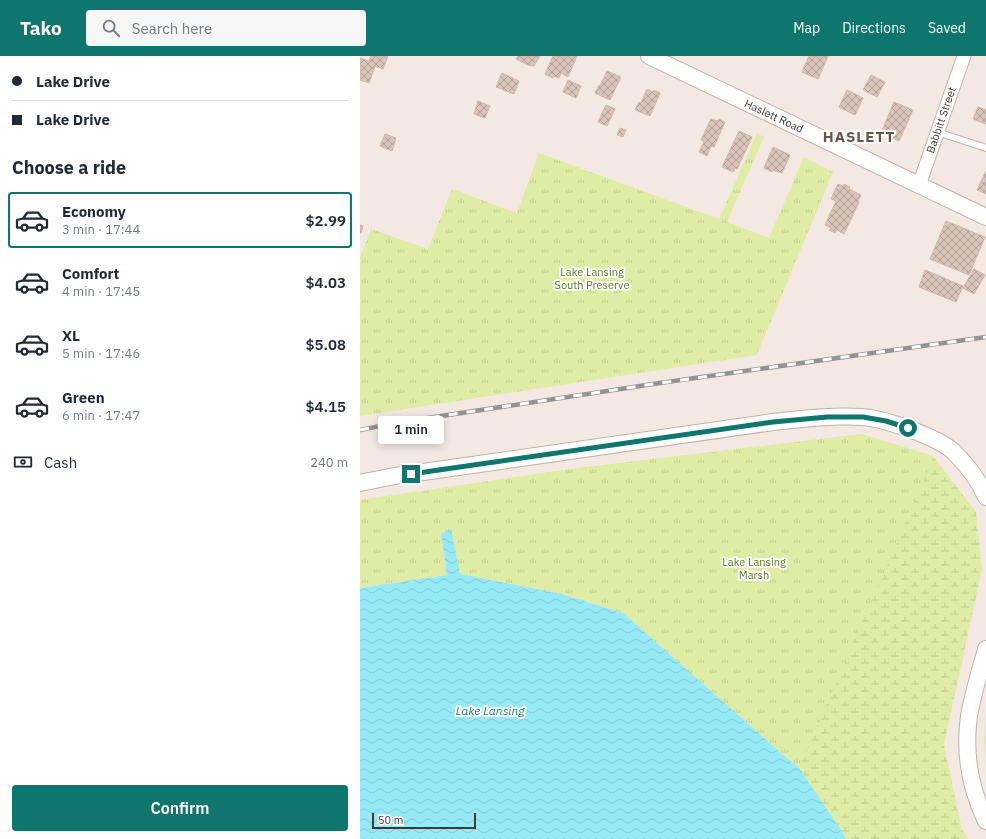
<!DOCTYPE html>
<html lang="en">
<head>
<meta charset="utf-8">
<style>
  body { margin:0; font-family:"IBM Plex Sans",sans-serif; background:#f6f6f7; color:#1f2937; height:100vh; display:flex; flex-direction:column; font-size:15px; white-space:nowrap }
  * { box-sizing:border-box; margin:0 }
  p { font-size:13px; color:#747a83 }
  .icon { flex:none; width:22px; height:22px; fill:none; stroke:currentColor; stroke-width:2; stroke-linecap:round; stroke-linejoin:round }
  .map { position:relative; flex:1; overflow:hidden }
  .details { display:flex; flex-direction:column; background:#fff; width:360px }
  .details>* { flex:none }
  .guide { display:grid; align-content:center; height:88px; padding:0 12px; background:#fff }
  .scale { position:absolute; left:12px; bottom:10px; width:104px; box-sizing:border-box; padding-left:4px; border:2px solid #453832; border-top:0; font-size:11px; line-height:14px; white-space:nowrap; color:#453832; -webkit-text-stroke:3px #fff; paint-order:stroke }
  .end { position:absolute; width:18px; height:18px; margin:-9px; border:5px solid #0f766e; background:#fff; box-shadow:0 0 0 2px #fff }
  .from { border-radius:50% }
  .bubble { position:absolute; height:28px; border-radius:4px; background:#fff; box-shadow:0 2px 10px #0003; font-size:13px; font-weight:600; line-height:28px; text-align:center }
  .guide b { display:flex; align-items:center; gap:14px; height:38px; font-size:15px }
  .guide b+b { border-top:1px solid #e0e1e3 }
  .guide i { width:10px; height:10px; background:#1f2937 }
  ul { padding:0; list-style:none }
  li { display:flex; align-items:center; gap:12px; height:56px; margin:0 8px 6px; padding:0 4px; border:2px solid transparent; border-radius:4px }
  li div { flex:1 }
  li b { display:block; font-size:15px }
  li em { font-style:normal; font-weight:600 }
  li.selected { border-color:#0f766e }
  li>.icon { width:36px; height:36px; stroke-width:1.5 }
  h2 { padding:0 12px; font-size:18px; line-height:48px }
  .pay { display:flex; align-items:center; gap:10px; height:44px; padding:0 12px; font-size:15px }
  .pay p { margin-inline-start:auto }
  .primary-button { display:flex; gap:8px; margin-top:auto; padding:8px 12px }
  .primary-button a { flex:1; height:46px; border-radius:4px; background:#0f766e; color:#fff; font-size:16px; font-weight:600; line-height:46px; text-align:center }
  header { display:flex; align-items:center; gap:24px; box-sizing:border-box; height:56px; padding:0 20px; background:#0f766e; color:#fff }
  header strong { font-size:19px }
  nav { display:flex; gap:22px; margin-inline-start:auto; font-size:14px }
  .search { width:280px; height:36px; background:#f6f6f7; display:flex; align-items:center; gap:10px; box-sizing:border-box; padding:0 14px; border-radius:4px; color:#747a83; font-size:15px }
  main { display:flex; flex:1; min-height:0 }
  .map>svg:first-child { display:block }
</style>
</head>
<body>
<header>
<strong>Tako</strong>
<div class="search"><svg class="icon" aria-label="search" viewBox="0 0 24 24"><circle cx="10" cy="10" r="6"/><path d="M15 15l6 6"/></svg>Search here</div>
<nav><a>Map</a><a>Directions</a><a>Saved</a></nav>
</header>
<main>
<section class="details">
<div class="guide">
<b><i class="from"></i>Lake Drive</b>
<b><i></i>Lake Drive</b>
</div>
<h2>Choose a ride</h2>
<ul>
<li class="selected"><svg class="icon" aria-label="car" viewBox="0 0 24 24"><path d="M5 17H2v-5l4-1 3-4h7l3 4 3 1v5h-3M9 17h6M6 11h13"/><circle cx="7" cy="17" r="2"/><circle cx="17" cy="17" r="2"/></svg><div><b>Economy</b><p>3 min · 17:44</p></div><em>$2.99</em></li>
<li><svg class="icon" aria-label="car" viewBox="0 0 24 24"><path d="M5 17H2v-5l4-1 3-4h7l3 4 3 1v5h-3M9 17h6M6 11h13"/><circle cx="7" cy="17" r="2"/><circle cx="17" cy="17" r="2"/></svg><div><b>Comfort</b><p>4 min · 17:45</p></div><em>$4.03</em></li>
<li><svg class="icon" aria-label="car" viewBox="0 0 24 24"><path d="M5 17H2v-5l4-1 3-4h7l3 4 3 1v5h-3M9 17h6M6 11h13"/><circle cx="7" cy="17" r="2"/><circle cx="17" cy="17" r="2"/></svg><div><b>XL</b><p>5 min · 17:46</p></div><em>$5.08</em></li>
<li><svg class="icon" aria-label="car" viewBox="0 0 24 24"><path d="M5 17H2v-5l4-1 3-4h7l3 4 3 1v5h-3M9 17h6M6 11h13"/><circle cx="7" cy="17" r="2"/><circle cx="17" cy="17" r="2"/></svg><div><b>Green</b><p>6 min · 17:47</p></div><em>$4.15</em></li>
</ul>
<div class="pay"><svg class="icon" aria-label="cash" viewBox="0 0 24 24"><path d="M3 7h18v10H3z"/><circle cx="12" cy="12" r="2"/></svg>Cash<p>240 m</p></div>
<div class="primary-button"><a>Confirm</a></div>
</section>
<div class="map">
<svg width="626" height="783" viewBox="0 0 626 783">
  <defs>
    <pattern id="forest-firs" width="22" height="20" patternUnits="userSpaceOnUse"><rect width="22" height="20" fill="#dfeca5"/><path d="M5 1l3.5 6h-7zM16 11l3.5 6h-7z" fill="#c1cb8e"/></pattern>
    <pattern id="wetland-marsh" width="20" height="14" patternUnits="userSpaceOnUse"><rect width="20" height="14" fill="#dfeca5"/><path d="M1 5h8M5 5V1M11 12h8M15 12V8" fill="none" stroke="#c1cb8e"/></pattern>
    <pattern id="park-tufts" width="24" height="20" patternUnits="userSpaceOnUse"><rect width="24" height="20" fill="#dfeca5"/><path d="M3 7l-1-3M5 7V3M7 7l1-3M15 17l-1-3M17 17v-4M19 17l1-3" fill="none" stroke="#c1cb8e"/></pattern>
    <pattern id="water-waves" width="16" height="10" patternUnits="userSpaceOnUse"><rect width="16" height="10" fill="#96eaf7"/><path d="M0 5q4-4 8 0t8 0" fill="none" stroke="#83c9d4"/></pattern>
    <pattern id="building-cross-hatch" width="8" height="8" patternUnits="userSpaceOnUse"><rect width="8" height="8" fill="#d8c4b9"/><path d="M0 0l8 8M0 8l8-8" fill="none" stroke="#b1a097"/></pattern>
  </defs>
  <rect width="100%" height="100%" fill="#f3e9e2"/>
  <path fill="url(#forest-firs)" d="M626,658V708L624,683Z"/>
  <path fill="url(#wetland-marsh)" d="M501,378L573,400L616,456L622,514L584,688L602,774L609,783H487L439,712L422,698L263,557L90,473L0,532V444L219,412Z"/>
  <path fill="url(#park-tufts)" d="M397,77L404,81L367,166L409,182L444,101L473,116L397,299L0,360V201L11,173L68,193L92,133L157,157L179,97L359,163Z
    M501,378L573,400L569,413L439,712L422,698L263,557L202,538L100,518L81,478L87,519L0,532V444L219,412Z"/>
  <path fill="url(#water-waves)" d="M91,473L100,518L202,538L263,557L422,698L439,712L487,783H0V532L87,519L81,478Z"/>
  <path fill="url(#building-cross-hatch)" stroke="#d1b6a9" d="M11,0H28L23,13L15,10L9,27L0,24V2L9,5Z
    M158,0H180L174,10L170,9V10L156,3Z
    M193,0H217L208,21L201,17L199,22L194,20L193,22L185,18Z
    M449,0H468L458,23L442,16Z
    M247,15L261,21L250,44L235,37L239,29L240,30Z
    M142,17L159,25L154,38L136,31Z
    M511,19L525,26L517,41L503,34Z
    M208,24L221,30L216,42L203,36Z
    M287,33L293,36L294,34L300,37L290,60L275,54L279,46L281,47Z
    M487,34L503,42L495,59L479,51Z
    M118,45L130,50L125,62L114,58Z
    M534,46L553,54L539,85L521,77Z
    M246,49L255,53L247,70L238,66Z
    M618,51L626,54V68L613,63Z
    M351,63L358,65L359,63L365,66L354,91L351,90L347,100L339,96L344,86L341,84Z
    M260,72L266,74L263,81L257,79Z
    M379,75L392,81L377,113L375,112L373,116L362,111Z
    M25,78L36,82L32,95L20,90Z
    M413,91L430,99L422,117L412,114V116L404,112Z
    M626,115V138L617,134Z
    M478,128L483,130L484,128L490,131L489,133L501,139L498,145L499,146L484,178L477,174L475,177L469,174L471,172L465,169L476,145L471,143Z
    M586,165L625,181L609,219L570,203Z
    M0,169L3,170L1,177H0Z
    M614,213L625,219L614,238L603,232Z
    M565,214L603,230L596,246L559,231Z"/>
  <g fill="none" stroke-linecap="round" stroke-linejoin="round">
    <g stroke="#c2b1a6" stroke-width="8">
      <path id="service" d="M577,76L626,92"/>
    </g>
    <g stroke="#c2b1a6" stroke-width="15">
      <path id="minor" d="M559,129L604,0"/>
    </g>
    <g stroke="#c2b1a6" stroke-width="18">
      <path id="tertiary" d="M289,0L626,161
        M0,427L35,420L413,366C442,363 472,359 501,361C523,362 578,381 594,396C606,408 619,425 626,441
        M626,593C620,615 613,637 609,660C604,696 610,732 626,765"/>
    </g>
    <use href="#service" stroke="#fff" stroke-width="6"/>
    <use href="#minor" stroke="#fff" stroke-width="13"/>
    <use href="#tertiary" stroke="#fff" stroke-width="16"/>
    <g stroke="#939393" stroke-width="4.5">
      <path id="rail" d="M0,374L35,367L300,327L626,281"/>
    </g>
    <use href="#rail" stroke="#fff" stroke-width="3" stroke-dasharray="9" stroke-linecap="butt"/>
  </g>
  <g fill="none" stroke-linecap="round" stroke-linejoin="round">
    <path stroke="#0f766e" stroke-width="5" d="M51,418L413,366L467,361H503L526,365L548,372"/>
  </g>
  <g text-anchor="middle" stroke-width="4" stroke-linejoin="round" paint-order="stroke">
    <g font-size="11" fill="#453832" stroke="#fff">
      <text transform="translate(414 60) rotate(25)" y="4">Haslett Road</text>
      <text transform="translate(581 64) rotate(-71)" y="4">Babbitt Street</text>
    </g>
    <g font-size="11" fill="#5b7b20" stroke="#fff">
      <text x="232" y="220">Lake Lansing<tspan x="232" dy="13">South Preserve</tspan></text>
      <text x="394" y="510">Lake Lansing<tspan x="394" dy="13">Marsh</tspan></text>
    </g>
    <g font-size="12" font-style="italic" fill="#1e7e90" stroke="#fff">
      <text x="130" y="659">Lake Lansing</text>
    </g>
    <g font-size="15" font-weight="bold" letter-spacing="1" fill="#685348" stroke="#fff">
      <text x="499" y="86">HASLETT</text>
    </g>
  </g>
</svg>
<div class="scale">50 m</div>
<i class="end from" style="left:548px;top:372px"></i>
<i class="end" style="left:51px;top:418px"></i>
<div class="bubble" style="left:18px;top:360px;width:66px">1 min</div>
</div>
</main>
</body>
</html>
